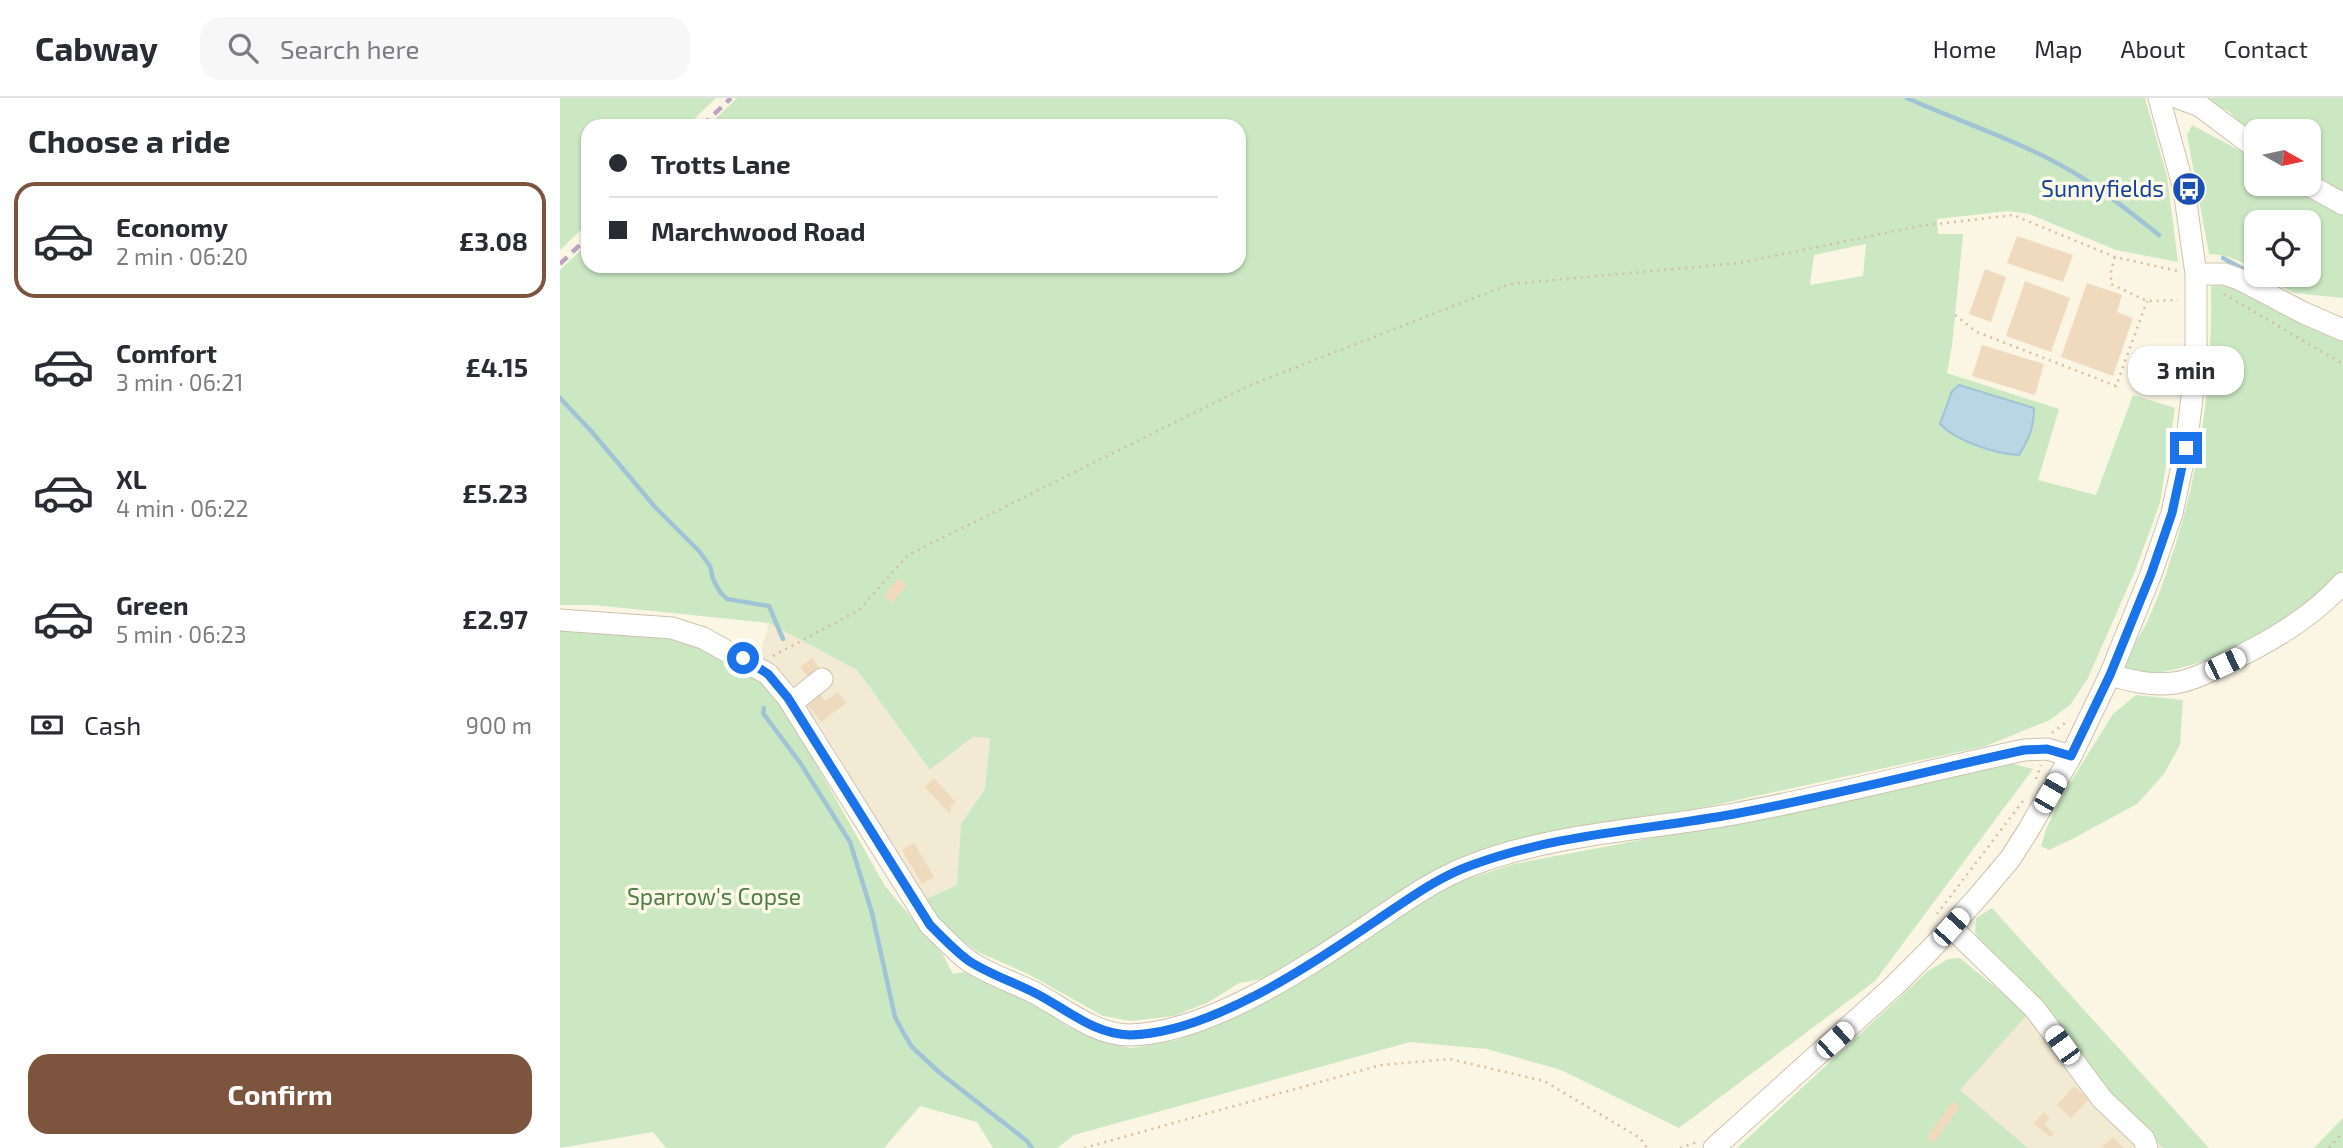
<!DOCTYPE html>
<html lang="en">
<head>
<meta charset="utf-8">
<style>
  body { margin:0; font-family:"Exo 2",sans-serif; background:#f7f7f7; color:#2b2b33; height:100vh; display:flex; flex-direction:column; font-size:26px; white-space:nowrap }
  * { box-sizing:border-box; margin:0 }
  p { font-size:23px; color:#7c7c81 }
  .icon { flex:none; width:38px; height:38px; fill:none; stroke:currentColor; stroke-width:2; stroke-linecap:round; stroke-linejoin:round }
  .map { position:relative; flex:1; overflow:hidden }
  .panel { display:flex; flex-direction:column; background:#fff; width:560px }
  .panel>* { flex:none }
  .banner { position:absolute; left:21px; top:21px; width:665px; height:154px; border-radius:21px; box-shadow:0 2px 5px #0004; display:grid; align-content:center; height:154px; padding:0 28px; background:#fff }
  .needle { width:46px; rotate:99deg }
  .fabs { position:absolute; left:1684px; top:21px; display:grid; gap:14px }
  .fabs a { display:grid; place-items:center; width:77px; height:77px; border-radius:14px; background:#fff; box-shadow:0 2px 5px #0004; font-size:35px }
  .end { position:absolute; width:32px; height:32px; margin:-16px; border:9px solid #1a73e8; background:#fff; box-shadow:0 0 0 4px #fff }
  .from { border-radius:50% }
  .bubble { position:absolute; height:49px; border-radius:21px; background:#fff; box-shadow:0 2px 5px #0004; font-size:23px; font-weight:700; line-height:49px; text-align:center }
  .car { position:absolute; width:21px; height:42px; margin:-21px -10px; border-radius:9px; box-shadow:0 0 5px 2px #0007; background:linear-gradient(#fff 24%,#345 0 40%,#fff 0 76%,#345 0 86%,#fff 0) }
  .banner b { display:flex; align-items:center; gap:24px; height:66px; font-size:26px }
  .banner b+b { border-top:2px solid #e1e1e2 }
  .banner i { width:18px; height:18px; background:#2b2b33 }
  ul { padding:0; list-style:none }
  li { display:flex; align-items:center; gap:21px; height:116px; margin:0 14px 10px; padding:0 14px; border:4px solid transparent; border-radius:21px }
  li div { flex:1 }
  li b { display:block; font-size:26px }
  li em { font-style:normal; font-weight:700 }
  li.current { border-color:#7d553f }
  li>.icon { width:63px; height:63px; stroke-width:1.5 }
  h2 { padding:0 28px; font-size:32px; line-height:84px }
  .pay { display:flex; align-items:center; gap:18px; height:77px; padding:0 28px; font-size:26px }
  .pay p { margin-inline-start:auto }
  .primary-button { display:flex; gap:14px; margin-top:auto; padding:14px 28px }
  .primary-button a { flex:1; height:80px; border-radius:21px; background:#7d553f; color:#fff; font-size:28px; font-weight:700; line-height:80px; text-align:center }
  header { display:flex; align-items:center; gap:42px; box-sizing:border-box; height:98px; padding:0 35px; background:#fff; border-bottom:2px solid #e1e1e2 }
  header strong { font-size:33px }
  nav { display:flex; gap:38px; margin-inline-start:auto; font-size:24px }
  .search { width:490px; height:63px; background:#f7f7f7; display:flex; align-items:center; gap:18px; box-sizing:border-box; padding:0 24px; border-radius:21px; color:#7c7c81; font-size:26px }
  main { display:flex; flex:1; min-height:0 }
  .map>svg:first-child { display:block }
</style>
</head>
<body>
<header>
<strong>Cabway</strong>
<div class="search"><svg class="icon" aria-label="search" viewBox="0 0 24 24"><circle cx="10" cy="10" r="6"/><path d="M15 15l6 6"/></svg>Search here</div>
<nav><a>Home</a><a>Map</a><a>About</a><a>Contact</a></nav>
</header>
<main>
<section class="panel">
<h2>Choose a ride</h2>
<ul>
<li class="current"><svg class="icon" aria-label="car" viewBox="0 0 24 24"><path d="M5 17H2v-5l4-1 3-4h7l3 4 3 1v5h-3M9 17h6M6 11h13"/><circle cx="7" cy="17" r="2"/><circle cx="17" cy="17" r="2"/></svg><div><b>Economy</b><p>2 min · 06:20</p></div><em>£3.08</em></li>
<li><svg class="icon" aria-label="car" viewBox="0 0 24 24"><path d="M5 17H2v-5l4-1 3-4h7l3 4 3 1v5h-3M9 17h6M6 11h13"/><circle cx="7" cy="17" r="2"/><circle cx="17" cy="17" r="2"/></svg><div><b>Comfort</b><p>3 min · 06:21</p></div><em>£4.15</em></li>
<li><svg class="icon" aria-label="car" viewBox="0 0 24 24"><path d="M5 17H2v-5l4-1 3-4h7l3 4 3 1v5h-3M9 17h6M6 11h13"/><circle cx="7" cy="17" r="2"/><circle cx="17" cy="17" r="2"/></svg><div><b>XL</b><p>4 min · 06:22</p></div><em>£5.23</em></li>
<li><svg class="icon" aria-label="car" viewBox="0 0 24 24"><path d="M5 17H2v-5l4-1 3-4h7l3 4 3 1v5h-3M9 17h6M6 11h13"/><circle cx="7" cy="17" r="2"/><circle cx="17" cy="17" r="2"/></svg><div><b>Green</b><p>5 min · 06:23</p></div><em>£2.97</em></li>
</ul>
<div class="pay"><svg class="icon" aria-label="cash" viewBox="0 0 24 24"><path d="M3 7h18v10H3z"/><circle cx="12" cy="12" r="2"/></svg>Cash<p>900 m</p></div>
<div class="primary-button"><a>Confirm</a></div>
</section>
<div class="map">
<svg width="1783" height="1050" viewBox="0 0 1783 1050">
  <rect width="100%" height="100%" fill="#fbf6e4"/>
  <path fill="#f3ead3" d="M209,525L297,572L370,672L413,639L430,640L425,691L401,726L397,787L366,801L260,628L200,557Z
    M1468,916L1531,974L1603,1050H1468L1399,992Z"/>
  <path fill="#cbe8c3" fill-rule="evenodd" d="M0,0H156L127,28H28V125L0,152Z
    M177,0H1585L1607,78L1618,164L1556,152L1469,116L1448,113L1377,121L1378,136H1403L1392,248L1387,275L1499,311L1478,382L1536,397L1573,297L1615,310L1600,405L1575,473L1528,580L1511,606L1490,622L1426,648L1132,712L930,750L894,765L715,879L679,885L649,904L614,918L571,923L543,918L468,876L418,854L381,828L366,801L397,787L401,726L425,691L430,640L413,639L370,672L297,572L209,525L34,507H0V172L28,145V168H679V28H148ZM1306,146L1303,178L1250,187L1254,157Z
    M1639,0H1783V95L1748,77V33H1696V39L1667,12L1650,7Z
    M1632,27L1696,61V86H1736L1783,111V200L1734,195L1703,177H1748V124H1696V172C1679,162 1668,157 1649,156L1627,37Z
    M1664,187L1682,193L1783,241V471C1771,489 1753,502 1735,515C1683,551 1635,572 1571,579L1564,569C1568,553 1579,540 1586,526C1595,507 1603,486 1609,466C1640,376 1653,283 1651,188Z
    M0,530L106,539L134,545L195,580L212,593L239,636L325,788L383,857L393,876L404,874L473,904L508,929L556,947L571,950L617,942L719,895L837,818L898,784L954,766L1166,726L1450,665L1473,671L1315,883L1119,1030L1001,972L927,951L850,944L514,1037L497,1050H433L417,1024L360,1008L324,1050H106L93,1034L0,1050Z
    M1576,597L1623,602L1620,647L1604,676L1577,706L1514,740L1489,752L1481,748L1487,729L1503,696L1553,616Z
    M1432,810L1649,1050H1603L1531,974L1415,835L1416,820Z
    M1400,860L1468,916L1400,992L1468,1050H1177L1368,873L1388,861Z
    M1783,1020V1050H1754Z"/>
  <path fill="#b9d6e4" stroke="#a0c4d5" stroke-width="2" d="M1399,287L1474,310C1474,329 1469,341 1459,357C1436,356 1396,343 1380,326L1392,293Z"/>
  <g fill="none" stroke-linecap="round" stroke-linejoin="round">
    <path stroke="#a0c4d5" stroke-width="4.5" d="M1347,0C1405,26 1467,45 1521,79C1548,96 1574,117 1599,137
      M1663,160L1687,173
      M0,300L32,334L95,409L139,453L150,468L153,481L160,494L167,501L209,508L223,541
      M204,610L203,615L241,666L290,744L312,815L335,919L344,936L352,949L380,975L467,1043L472,1050"/>
  </g>
  <path fill="#f0dabd" d="M1457,138L1513,157L1503,184L1447,165Z
    M1425,171L1446,179L1431,224L1409,216Z
    M1465,183L1510,200L1491,254L1446,238Z
    M1527,185L1562,197L1557,214L1573,220L1553,278L1501,259Z
    M1422,247L1484,266L1475,297L1412,278Z
    M338,480L347,487L332,505L324,498Z
    M252,560L264,575L238,594L235,589L248,579L240,569Z
    M257,592L265,603L278,594L286,605L261,624L244,602Z
    M374,680L396,704L390,709L392,712L389,715L365,689Z
    M354,745L374,779L362,786L342,752Z
    M1514,988L1529,1001L1511,1020L1497,1007Z
    M1393,1003L1400,1009L1374,1045L1367,1039Z
    M1484,1014L1490,1020L1484,1026L1494,1035L1490,1039L1474,1025Z
    M1553,1039L1564,1050H1541Z"/>
  <g fill="none" stroke-linecap="round" stroke-linejoin="round">
    <g stroke="#cec2ae" stroke-width="23">
      <path id="minor" d="M1618,0L1640,8L1696,50
        M1747,86L1783,106
        M1636,176H1665L1681,182L1744,215L1783,232
        M0,522L112,530L143,540L208,576L228,600L370,827C383,839 395,853 409,863C428,876 453,884 473,894C504,910 534,937 570,937C651,935 749,867 815,823C846,802 877,780 912,767C995,735 1087,732 1174,716C1271,698 1367,673 1464,652L1487,651L1511,658
        M1550,577C1572,583 1591,588 1614,585C1631,583 1649,574 1664,566C1708,545 1750,521 1783,485
        M232,605L262,581
        M1391,829L1475,911L1542,1001L1584,1041L1587,1050
        M1154,1050L1334,888L1371,851L1417,800L1450,761L1469,731L1511,658L1550,577L1591,476L1612,415L1626,350L1636,265V176L1624,91L1599,0"/>
    </g>
    <path stroke="#d4bea0" stroke-width="2.5" stroke-dasharray="2 5" stroke-linecap="butt" d="M1555,159L1551,172V186L1587,203L1618,202
      M1664,196L1783,266
      M1395,217L1417,234L1556,288L1587,203
      M213,558L299,512L348,457L688,288L950,186L1179,165L1360,128L1453,117L1555,159L1618,173
      M1492,635L1509,622
      M1476,681L1481,667
      M1377,816L1466,699
      M524,1050L821,967L890,961L984,983L1080,1040L1087,1050
      M1120,1050L1137,1044
      M1769,1050L1783,1034"/>
    <use href="#minor" stroke="#fff" stroke-width="21"/>
    <path stroke="#bba3c4" stroke-width="4.5" stroke-dasharray="10 7" stroke-linecap="butt" d="M142,28L171,0
      M0,166L28,139"/>
  </g>
  <g fill="none" stroke-linecap="round" stroke-linejoin="round">
    <path stroke="#1a73e8" stroke-width="9" d="M183,560L208,576L228,600L370,827C383,840 395,853 409,863C429,876 453,884 473,894C504,909 534,937 570,937C653,935 753,865 820,820C850,800 878,779 912,767C995,736 1087,732 1174,716C1271,698 1367,673 1464,652L1487,651L1511,658L1550,577L1591,476L1612,415L1626,350"/>
  </g>
  <defs>
    <g id="bus-disc" transform="scale(1.75)"><circle r="9.5" fill="#1a4fb4" stroke="#fefaea"/><path d="M-5-6H5V4H4V6H2V4H-2V6H-4V4H-5ZM-3.5-4V0h7V-4ZM-3.5 1.2v1.5H-2V1.2ZM2 1.2v1.5H3.5V1.2Z" fill="#fff"/></g>
  </defs>
  <g fill-rule="evenodd">
    <use href="#bus-disc" x="1629" y="91"/>
  </g>
  <g text-anchor="middle" stroke-width="7" stroke-linejoin="round" paint-order="stroke">
    <g font-size="23" fill="#164399" stroke="#fefaea" text-anchor="end">
      <text x="1604" y="99">Sunnyfields</text>
    </g>
    <g font-size="23" fill="#4d7e46" stroke="#fefaea">
      <text x="154" y="807">Sparrow's Copse</text>
    </g>
  </g>
</svg>
<div class="fabs">
<a><svg class="needle" viewBox="-14 -14 28 28"><path d="M0-13l5 13h-10z" fill="#e53935"/><path d="M0 13l5-13h-10z" fill="#7c7c81"/></svg></a>
<a><svg class="icon" aria-label="locate" viewBox="0 0 24 24"><circle cx="12" cy="12" r="6"/><path d="M12 2v4M12 18v4M2 12h4M18 12h4"/></svg></a>
</div>
<i class="end from" style="left:183px;top:560px"></i>
<i class="end" style="left:1626px;top:350px"></i>
<div class="bubble" style="left:1568px;top:248px;width:116px">3 min</div>
<i class="car" style="left:1665px;top:566px;rotate:64deg"></i>
<i class="car" style="left:1490px;top:695px;rotate:30deg"></i>
<i class="car" style="left:1391px;top:829px;rotate:42deg"></i>
<i class="car" style="left:1275px;top:942px;rotate:48deg"></i>
<i class="car" style="left:1502px;top:947px;rotate:324deg"></i>
<div class="banner">
<b><i class="from"></i>Trotts Lane</b>
<b><i></i>Marchwood Road</b>
</div>
</div>
</main>
</body>
</html>
